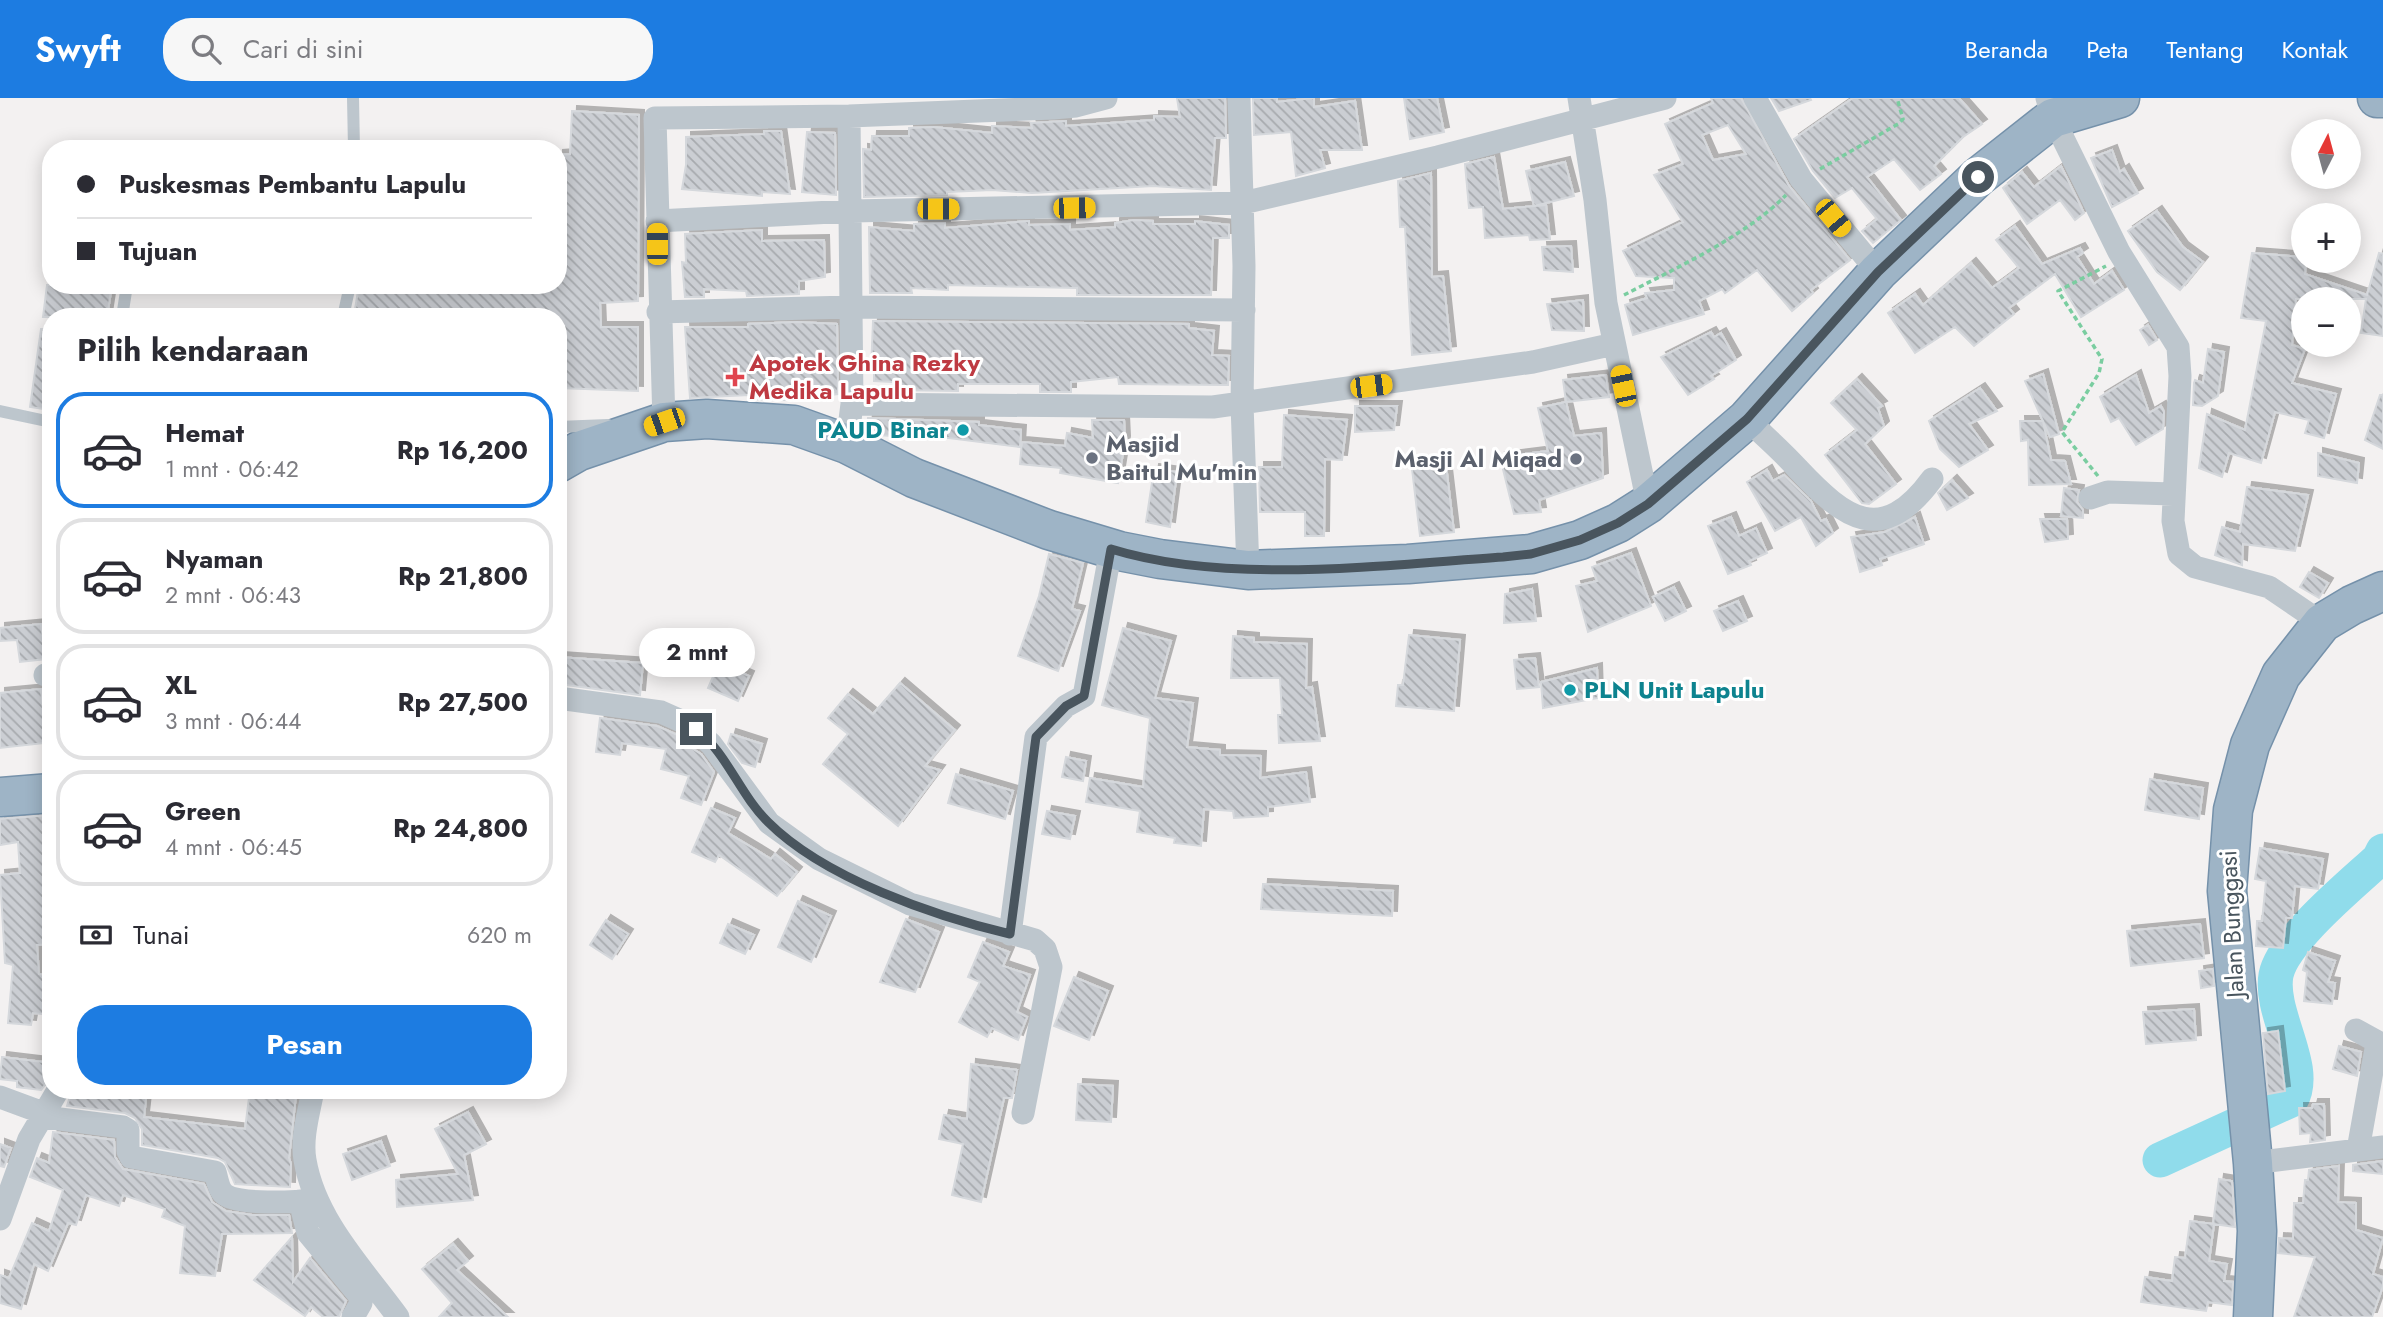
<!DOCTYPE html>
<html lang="id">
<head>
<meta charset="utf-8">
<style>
  body { margin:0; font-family:Jost,sans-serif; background:#f7f7f7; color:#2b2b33; height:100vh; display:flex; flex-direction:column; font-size:26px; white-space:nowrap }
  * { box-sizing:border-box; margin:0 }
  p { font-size:23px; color:#7c7c81 }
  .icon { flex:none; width:38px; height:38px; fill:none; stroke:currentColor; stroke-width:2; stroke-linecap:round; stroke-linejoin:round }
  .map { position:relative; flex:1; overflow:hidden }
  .side { position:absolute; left:42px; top:210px; width:525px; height:791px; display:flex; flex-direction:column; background:#fff; border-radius:28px; box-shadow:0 4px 18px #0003 }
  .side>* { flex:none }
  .top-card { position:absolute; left:42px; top:42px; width:525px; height:154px; border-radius:28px; box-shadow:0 4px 18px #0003; display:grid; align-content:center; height:154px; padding:0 35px; background:#fff }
  .needle { width:46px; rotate:6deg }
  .fabs { position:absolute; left:2291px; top:21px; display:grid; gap:14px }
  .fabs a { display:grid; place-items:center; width:70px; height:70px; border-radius:50%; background:#fff; box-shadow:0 4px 18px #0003; font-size:35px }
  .end { position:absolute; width:32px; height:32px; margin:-16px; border:9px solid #49555e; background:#fff; box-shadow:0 0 0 4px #fff }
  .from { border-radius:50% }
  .bubble { position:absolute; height:49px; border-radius:24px; background:#fff; box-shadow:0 4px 18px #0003; font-size:23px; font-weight:700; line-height:49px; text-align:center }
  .car { position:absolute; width:21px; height:42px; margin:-21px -10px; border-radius:9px; box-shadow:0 0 5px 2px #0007; background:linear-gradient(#f5c518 24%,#345 0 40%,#f5c518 0 76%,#345 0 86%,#f5c518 0) }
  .top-card b { display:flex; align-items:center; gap:24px; height:66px; font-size:26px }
  .top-card b+b { border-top:2px solid #e1e1e2 }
  .top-card i { width:18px; height:18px; background:#2b2b33 }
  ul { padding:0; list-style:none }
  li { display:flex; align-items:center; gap:21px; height:116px; margin:0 14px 10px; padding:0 21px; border:4px solid #e1e1e2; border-radius:28px }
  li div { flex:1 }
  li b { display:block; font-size:26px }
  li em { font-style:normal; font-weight:700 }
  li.active { border-color:#1d7ce1 }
  li>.icon { width:63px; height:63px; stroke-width:1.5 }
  h2 { padding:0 35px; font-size:32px; line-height:84px }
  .pay { display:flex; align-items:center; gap:18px; height:77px; padding:0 35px; font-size:26px }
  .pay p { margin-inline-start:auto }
  .button { display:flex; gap:14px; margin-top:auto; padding:14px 35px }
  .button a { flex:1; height:80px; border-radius:28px; background:#1d7ce1; color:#fff; font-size:28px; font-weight:700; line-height:80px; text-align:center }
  header { display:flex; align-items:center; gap:42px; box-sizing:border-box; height:98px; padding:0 35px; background:#1d7ce1; color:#fff }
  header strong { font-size:33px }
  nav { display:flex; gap:38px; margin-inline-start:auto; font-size:24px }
  .search { width:490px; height:63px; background:#f7f7f7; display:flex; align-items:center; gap:18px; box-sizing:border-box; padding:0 24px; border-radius:28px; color:#7c7c81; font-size:26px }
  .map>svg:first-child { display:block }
</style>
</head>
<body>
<header>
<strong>Swyft</strong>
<div class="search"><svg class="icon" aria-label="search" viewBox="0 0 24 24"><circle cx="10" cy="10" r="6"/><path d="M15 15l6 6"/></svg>Cari di sini</div>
<nav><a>Beranda</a><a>Peta</a><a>Tentang</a><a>Kontak</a></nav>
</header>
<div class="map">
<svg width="2383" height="1219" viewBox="0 0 2383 1219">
  <defs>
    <pattern id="building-back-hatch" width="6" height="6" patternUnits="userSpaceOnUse" patternTransform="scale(1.75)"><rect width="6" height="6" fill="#cbced3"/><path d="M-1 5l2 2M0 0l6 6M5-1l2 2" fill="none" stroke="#a7aaae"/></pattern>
    <filter id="shadow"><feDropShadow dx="5" dy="-5" stdDeviation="0" flood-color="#0004"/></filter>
  </defs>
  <rect width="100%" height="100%" fill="#f3f1f1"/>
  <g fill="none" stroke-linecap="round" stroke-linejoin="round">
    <path stroke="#90dceb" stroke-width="35" d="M2160,1062L2291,1002C2310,969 2269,916 2276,877C2283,842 2352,786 2379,761L2383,753"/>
  </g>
  <path fill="url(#building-back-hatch)" stroke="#d5d8dc" stroke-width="2" fill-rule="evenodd" filter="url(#shadow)" d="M1177,0H1225L1226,40H1215L1211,92L1153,88L1032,95L992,92L947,94V97L864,99L863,51L871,52L872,38H909V30L934,29L992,35V28L1032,30L1031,25L1066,23V28L1154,22V18L1180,19Z
    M1253,0H1277V4L1314,0V9L1355,3L1362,52H1320L1325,70L1296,78L1291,34L1254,37Z
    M1404,0H1437L1444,34L1410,41Z
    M1711,0H1741L1789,88L1850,162L1811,192L1813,195L1792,213L1757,172L1725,195L1722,191L1699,203L1704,216L1633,237L1625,207L1647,200L1645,195L1674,192V180L1636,178L1623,153L1683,124L1654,77L1683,66L1665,26L1713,5ZM1728,27L1746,56L1713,62L1702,37Z
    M1771,0H1810L1811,2L1779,13Z
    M1853,0H1959L1982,26L1963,39L1934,68L1941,76L1920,92L1894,61L1867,79L1901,122L1873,145L1862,133L1877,121L1852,90L1835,100L1813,73L1794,41Z
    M572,13L639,17L638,203L600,205L601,229H638V293L558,290V219L354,217L359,187H558V57L570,56Z
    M764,33H781L790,96L762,94V98L682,91L686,67V39L764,36Z
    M807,34L835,35L836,97L802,94Z
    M2112,52L2120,74L2124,71L2138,95L2112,109L2091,60Z
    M1494,59L1503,111L1546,107L1550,141L1530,142L1529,137L1485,140L1483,109L1469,110L1465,66Z
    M1565,64L1574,98L1534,108L1526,73Z
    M2061,68L2084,115L2075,122L2060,102L2027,126L2003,90L2022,74L2034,89Z
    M1431,75L1432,179L1443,178L1451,253L1412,257L1405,129H1400L1398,83Z
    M2157,113L2183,149L2203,164L2180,192L2157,174L2128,133Z
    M1134,122L1153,123V126H1195V123L1229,127V140H1213L1211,197H1077V190L948,187V192L911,190L912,195H870L869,129L914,133V126L945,125V130L1029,123V127L1070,126V132L1115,129V125Z
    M2015,128L2042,166L2080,150L2083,155L2077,159L2094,186L2112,173L2124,192L2081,219L2055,176L2009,210L2014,216L1974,248L1955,229L1915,255L1888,215L1915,196L1923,207L1971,165L1992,190L2019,170L1996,142Z
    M762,132V143L824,142L825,179L799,183V196L747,198L746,193L704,191V199H685L682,164L686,165L685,136Z
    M1571,148L1573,174L1544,172L1542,149Z
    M2252,155L2303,159L2306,163L2305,176L2367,197L2379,155L2383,156V238L2361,235L2366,201H2296L2292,247L2305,251L2292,285L2336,296L2324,340L2305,335L2309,322L2275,314L2261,365L2229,355L2222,379L2199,370L2207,316L2245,332L2266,223L2241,220Z
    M47,187H112L107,219H43Z
    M1583,202L1584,233L1552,232L1547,206Z
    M873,223L1189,226V230L1214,233L1212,257L1229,258L1228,287L1119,286L1118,279L1071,284V294H1040V286H958V293L893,292V284L874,283V273H871Z
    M797,224L837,226L838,296L786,302L750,301L749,297L690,300L685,229H748V226Z
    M2148,227L2157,242L2149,247L2140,232Z
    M41,231L51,232V312L30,309Z
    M1711,234L1714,239L1721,235L1736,262L1711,278L1714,281L1688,297L1661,259Z
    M2208,251L2224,254L2218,298L2202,308L2193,307L2194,285L2195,282L2203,285Z
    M2043,276L2059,336L2050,339L2025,283Z
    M1606,277L1609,299L1566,304L1563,282Z
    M2136,277L2149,315L2161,308L2164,314L2163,331L2136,347L2119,320L2111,324L2100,299Z
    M1857,281L1882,308L1878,310L1884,328L1865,346L1896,386L1869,406L1862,405L1825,357L1857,332L1831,305Z
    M1980,290L1997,313L1969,326L1988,352L1959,369L1940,351L1929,323Z
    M2380,297H2383V351L2365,342Z
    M1566,304L1574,338L1601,335L1603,380L1539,402L1541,414L1514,416L1500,359L1548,353L1538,310Z
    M1355,308H1397L1394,332L1355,334Z
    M1284,317L1347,322L1342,362L1325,361L1324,438H1305V414H1260L1259,369H1282Z
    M868,320L979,324V327L1021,332L1020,349L893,333L892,338L878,337L867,331Z
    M1092,322H1124L1125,343L1118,385L1060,375L1061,370L1020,366L1022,344L1065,348L1067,335L1093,340Z
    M2020,323H2043L2051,362L2065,363L2071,386L2029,387L2028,342L2021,343Z
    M2318,355L2359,365L2357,385L2318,378Z
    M1446,367L1454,434L1420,438L1412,371Z
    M1154,371L1177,374L1170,429L1146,424Z
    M1767,372L1773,383L1784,377L1811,403L1821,423L1826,421L1833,435L1816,448L1801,419L1775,433L1747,384Z
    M1952,382L1968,400L1947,412L1938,395Z
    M2247,389L2308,397L2295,453L2243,446L2242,467L2215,457L2222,429L2240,434Z
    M2064,390L2079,392L2077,404L2083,412V420L2061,418Z
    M1731,419L1739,438L1756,430L1767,455L1749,463L1751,467L1728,476L1708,428Z
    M1915,419L1924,446L1880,461L1882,467L1860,474L1851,439L1885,434Z
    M2040,421H2067L2068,441L2045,444Z
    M1631,455L1651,508L1588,534L1576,488L1597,483L1592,469Z
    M1049,456L1083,465L1072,511L1080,513L1058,573L1018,558L1039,498Z
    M2309,474L2328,485L2319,500L2300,489Z
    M1674,489L1686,513L1665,523L1653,499Z
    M1532,491L1536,523L1504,525L1505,496Z
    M1738,503L1747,523L1723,533L1714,513Z
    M41,526L46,561L20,564L17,542L0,543V530Z
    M1123,530L1171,543L1155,600L1193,605L1187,649L1220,652V657L1261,658L1260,680L1306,674L1310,704L1268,709V718L1234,720L1233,713L1204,711L1201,748L1174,745L1175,740L1137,734L1140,713L1086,704L1090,680L1143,689L1150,620L1102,607Z
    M1409,537L1460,542L1454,613L1396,608L1398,587H1403Z
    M1233,538L1254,540V544L1307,546L1306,590L1312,589L1320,643L1279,645L1278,617H1282L1280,580H1231Z
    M660,550L693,552L691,577L659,575Z
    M558,559L643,565L640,597L558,586Z
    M1535,560L1539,589L1517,591L1514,562Z
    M719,565L749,578L738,603L708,590Z
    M1597,570L1598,600L1543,610L1541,584Z
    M900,585L955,632L925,668L940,672L898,728L823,666L848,636L828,620L848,596L873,616Z
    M41,591L43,611L51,610V640L44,641L45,645L0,650V595Z
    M600,620L657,628L680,638L685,646L701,656L714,674L701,707L681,700L689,678L661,671L666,651L622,645L620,657L596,654Z
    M731,636L762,646L755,669L742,665L728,646Z
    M1066,659L1086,663L1083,683L1062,679Z
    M956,676L1013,693L1005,721L948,705Z
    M2150,681L2203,690L2199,721L2145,712Z
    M711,710L735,720L728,735L771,761L775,756L797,774L777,798L719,757L715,764L692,754Z
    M1047,713L1075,718L1070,741L1042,736Z
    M51,717V846L37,847L39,876L51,878V917L33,915L31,927L8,925L13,867L5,865L0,777L20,775L18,744L0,747V721Z
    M2260,750L2323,761L2318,791L2295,788L2292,820H2286L2283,850L2256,848L2257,823H2262L2266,783L2255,781Z
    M1263,786L1393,793L1392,818L1261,811Z
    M798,803L831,818L811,864L778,849Z
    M906,821L939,834L915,894L880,884Z
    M606,822L628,836L612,861L590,847Z
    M728,826L754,837L745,856L720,845Z
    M2200,826L2204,860L2131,868L2127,833Z
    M983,844L1009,854L1003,868L1030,877L1017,914L1027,919L1018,942L992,930L987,939L959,924L980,884L968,879Z
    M2308,854L2335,863L2328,884L2335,885L2332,906L2304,903L2307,874L2303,872Z
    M2213,871L2214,888L2201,890L2199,873Z
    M1074,879L1108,893L1089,942L1054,928Z
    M2194,911L2196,942L2146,946L2143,914Z
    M2278,933L2285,993L2268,996L2263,935Z
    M2339,948L2361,954L2357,978L2333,971Z
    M2,959L51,965V980L41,992L17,989V983L0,981Z
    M971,966L1017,972L1012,1000H1004L981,1104L952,1097L963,1046L939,1041L944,1017L967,1021Z
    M1078,986L1113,988L1111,1024L1076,1022Z
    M72,992H147L144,1019L245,1031L250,992H280L296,997L289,1060L291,1066L290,1089L235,1086L225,1064L218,1060L142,1047V1031L135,1020L125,1015L67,1008Z
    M2313,1006H2324L2325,1042L2310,1044L2311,1035L2300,1036L2299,1010H2312Z
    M468,1014L486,1046L464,1057L473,1102L397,1109L396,1082L458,1076L435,1031Z
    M53,1034L114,1042L115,1059L123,1071L204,1086L212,1104L226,1113L252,1117H289L292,1135L222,1136L215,1178L180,1175L185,1128L162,1119L165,1111L123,1097L119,1108L86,1097L76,1127L68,1125L48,1173L34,1166L21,1211L0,1205V1177L9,1180L32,1125L49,1133L63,1092L30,1079L37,1060L49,1065Z
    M381,1043L390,1068L352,1082L343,1056Z
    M0,1046L11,1050L4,1069L0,1068Z
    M2383,1063V1076L2353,1073V1067Z
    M2339,1068L2338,1104L2356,1105V1132L2383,1140L2373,1176L2383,1179V1188L2372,1219H2294L2315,1159L2278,1155L2279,1140L2293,1141L2294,1105H2303L2305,1082H2308L2309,1072Z
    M2219,1081L2232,1083L2235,1129L2213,1126Z
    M2190,1123L2214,1126L2209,1163L2227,1166L2224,1183L2233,1184L2232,1207L2208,1204L2206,1213L2141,1204L2145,1179L2172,1183L2175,1159L2185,1160Z
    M292,1139L293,1184L310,1160L346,1203L339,1219H323L311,1209L305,1218L254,1182Z
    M453,1146L468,1163L457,1172L508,1219H439L452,1205L422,1171Z"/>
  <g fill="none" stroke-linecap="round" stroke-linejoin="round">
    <g stroke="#7591aa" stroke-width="41">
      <path id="trunk" d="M2377,0H2383
        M558,365L579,353L664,324L707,321L794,327L847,346L914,380L1049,432L1119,453L1160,461L1248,472L1408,466L1531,456L1580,442L1618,425L1648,406L1747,321L1878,174L1978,79L2053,20L2120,0
        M0,699L51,695
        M2253,1219L2257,1133L2253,1065L2227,793L2233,712L2250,647L2281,577L2322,525L2352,507L2383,493"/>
    </g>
    <path stroke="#7acda0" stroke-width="3.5" stroke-dasharray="5 3.5" stroke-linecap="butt" d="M1820,71L1898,26L1903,21L1897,0
      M1624,197C1676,170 1746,138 1786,97
      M2098,378L2062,334L2099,275L2102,261L2058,193L2106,168"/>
    <path stroke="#bdc6cd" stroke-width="12" d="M353,0L354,51
      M122,219L127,187
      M343,219L350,187
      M0,313L51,324
      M558,329L608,327"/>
    <path stroke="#bdc6cd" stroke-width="23" d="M1239,0L1244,168L1242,306L1248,472
      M1579,0L1595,102L1606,205L1648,406
      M1755,0L1801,81L1878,174
      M2047,0L2053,20L2119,154L2178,249L2180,278L2173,423L2179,456L2195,469L2269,489L2322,525
      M657,123L852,113L1243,105L1438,59L1665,0
      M658,214L850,209L1244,212
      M852,306L1213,309L1533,264L1614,246
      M1747,321C1764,338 1782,353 1798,371C1845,421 1882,449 1932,381
      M664,324L655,20L849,18L1053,10L1076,8L1106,0
      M847,346L852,306L849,18
      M2090,400L2108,394L2173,396
      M45,577L51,576
      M558,600L661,614L688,626L711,646L769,725L819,761L910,806L1035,842L1045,851L1051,869L1023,1015
      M1010,836L1036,639L1066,608L1084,598L1111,451
      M2356,932L2383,947
      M313,992C309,1014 301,1040 305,1062C315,1122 363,1171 398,1219
      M0,999L46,1016
      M44,1019L123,1029L128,1032V1053L131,1059L215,1074C217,1080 218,1090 223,1095C235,1108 298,1104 316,1101
      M2358,1052L2377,945
      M2253,1065L2383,1049
      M300,1103L308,1135L359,1197L361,1205L353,1219
      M0,1121L29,1041L58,992"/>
    <use href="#trunk" stroke="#9eb4c6" stroke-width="38"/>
  </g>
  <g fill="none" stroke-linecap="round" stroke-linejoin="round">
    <path stroke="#49555e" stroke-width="9" d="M696,631C727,655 740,697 768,724C824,780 934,818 1010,836L1036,639L1066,608L1084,598L1111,451C1227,487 1382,467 1503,459L1531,456L1580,442L1618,425L1648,406L1747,321L1878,174L1978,79"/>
  </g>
  <path fill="#e0444e" stroke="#fff" stroke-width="2.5" d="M731.5 268.5h7v7h7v7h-7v7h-7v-7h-7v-7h7z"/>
  <g fill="#0f9aa8" stroke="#fff" stroke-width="2.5">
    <circle cx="963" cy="332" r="7"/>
    <circle cx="1570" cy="592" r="7"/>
  </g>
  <g fill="#6b7280" stroke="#fff" stroke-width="2.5">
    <circle cx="1092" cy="360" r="7"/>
    <circle cx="1576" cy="361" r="7"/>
  </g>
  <g text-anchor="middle" stroke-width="6" stroke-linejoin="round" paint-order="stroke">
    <g font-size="24" font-weight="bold" fill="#be3a42" stroke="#fff" text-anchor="start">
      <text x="749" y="273">Apotek Ghina Rezky<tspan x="749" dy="28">Medika Lapulu</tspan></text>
    </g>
    <g font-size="24" font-weight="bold" fill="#0d838f" stroke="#fff" text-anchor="end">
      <text x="949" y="340">PAUD Binar</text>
      <text x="1584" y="600" text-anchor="start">PLN Unit Lapulu</text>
    </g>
    <g font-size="24" font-weight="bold" fill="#5b616d" stroke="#fff" text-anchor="start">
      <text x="1106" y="354">Masjid<tspan x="1106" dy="28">Baitul Mu'min</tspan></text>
      <text x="1562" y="369" text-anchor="end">Masji Al Miqad</text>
    </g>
    <g font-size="24" fill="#49555e" stroke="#fff">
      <text transform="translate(2232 826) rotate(-93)" y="8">Jalan Bunggasi</text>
    </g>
  </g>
</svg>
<div class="fabs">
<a><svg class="needle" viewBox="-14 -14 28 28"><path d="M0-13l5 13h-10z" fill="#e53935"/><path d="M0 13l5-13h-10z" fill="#7c7c81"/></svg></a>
<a>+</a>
<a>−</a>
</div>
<i class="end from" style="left:1978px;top:79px"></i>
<i class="end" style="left:696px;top:631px"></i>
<div class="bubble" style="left:639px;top:530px;width:116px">2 mnt</div>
<i class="car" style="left:1074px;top:110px;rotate:89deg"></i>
<i class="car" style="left:938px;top:111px;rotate:90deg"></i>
<i class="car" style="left:1833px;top:120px;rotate:140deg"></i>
<i class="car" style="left:657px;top:146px;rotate:0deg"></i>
<i class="car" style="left:1371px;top:288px;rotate:83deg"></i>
<i class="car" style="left:1623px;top:288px;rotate:348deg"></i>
<i class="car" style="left:664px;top:324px;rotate:251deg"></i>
<div class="top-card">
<b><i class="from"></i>Puskesmas Pembantu Lapulu</b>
<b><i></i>Tujuan</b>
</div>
<section class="side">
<h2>Pilih kendaraan</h2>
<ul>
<li class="active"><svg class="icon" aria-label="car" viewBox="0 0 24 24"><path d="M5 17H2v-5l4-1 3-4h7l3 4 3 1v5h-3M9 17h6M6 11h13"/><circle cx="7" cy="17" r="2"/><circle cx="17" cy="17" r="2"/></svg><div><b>Hemat</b><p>1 mnt · 06:42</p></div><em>Rp 16,200</em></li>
<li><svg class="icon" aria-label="car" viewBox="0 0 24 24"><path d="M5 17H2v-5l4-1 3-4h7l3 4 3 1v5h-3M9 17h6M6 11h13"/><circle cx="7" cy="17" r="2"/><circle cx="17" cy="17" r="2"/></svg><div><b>Nyaman</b><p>2 mnt · 06:43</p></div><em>Rp 21,800</em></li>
<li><svg class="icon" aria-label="car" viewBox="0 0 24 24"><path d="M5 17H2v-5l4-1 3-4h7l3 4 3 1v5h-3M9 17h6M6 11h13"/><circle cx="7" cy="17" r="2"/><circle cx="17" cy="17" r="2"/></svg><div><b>XL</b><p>3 mnt · 06:44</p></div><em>Rp 27,500</em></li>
<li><svg class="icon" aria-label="car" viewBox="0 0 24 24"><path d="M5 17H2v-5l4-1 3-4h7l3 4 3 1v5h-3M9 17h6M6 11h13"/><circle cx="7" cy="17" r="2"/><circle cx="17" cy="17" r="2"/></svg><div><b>Green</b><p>4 mnt · 06:45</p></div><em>Rp 24,800</em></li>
</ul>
<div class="pay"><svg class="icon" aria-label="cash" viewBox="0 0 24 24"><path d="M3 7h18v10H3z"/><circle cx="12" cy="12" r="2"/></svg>Tunai<p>620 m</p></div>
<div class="button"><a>Pesan</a></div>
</section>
</div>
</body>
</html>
